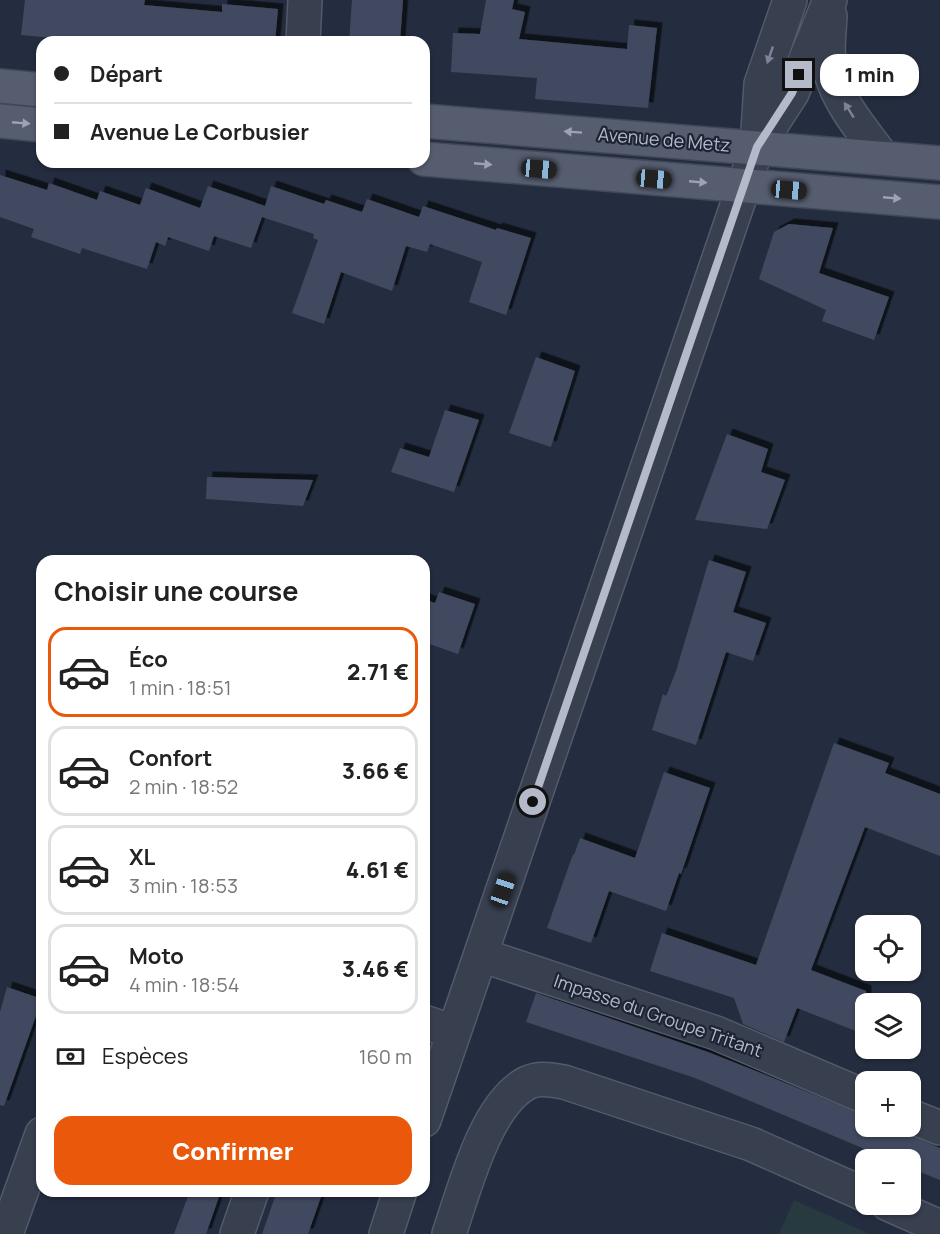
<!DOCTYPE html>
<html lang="fr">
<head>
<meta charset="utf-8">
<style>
  body { margin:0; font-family:Manrope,sans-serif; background:#f6f6f6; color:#222; height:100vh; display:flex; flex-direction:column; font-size:22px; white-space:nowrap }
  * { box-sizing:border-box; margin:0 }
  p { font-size:20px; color:#767676 }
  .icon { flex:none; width:33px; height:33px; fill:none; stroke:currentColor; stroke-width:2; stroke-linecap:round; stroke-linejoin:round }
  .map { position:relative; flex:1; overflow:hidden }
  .details { position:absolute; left:36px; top:555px; width:394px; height:642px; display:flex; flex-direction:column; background:#fff; border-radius:18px; box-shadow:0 2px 4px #0004 }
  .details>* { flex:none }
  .banner { position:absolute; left:36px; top:36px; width:394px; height:132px; border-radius:18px; box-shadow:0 2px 4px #0004; display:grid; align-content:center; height:132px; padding:0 18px; background:#fff }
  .tools { position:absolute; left:855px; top:915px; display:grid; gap:12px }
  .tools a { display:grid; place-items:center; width:66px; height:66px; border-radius:12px; background:#fff; box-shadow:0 2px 4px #0004; font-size:30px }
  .end { position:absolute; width:27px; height:27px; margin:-14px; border:8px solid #b4baca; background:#111; box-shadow:0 0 0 3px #111 }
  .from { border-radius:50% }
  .bubble { position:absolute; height:42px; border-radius:18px; background:#fff; box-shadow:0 2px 4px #0004; font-size:20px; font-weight:800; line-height:42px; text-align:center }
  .car { position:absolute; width:18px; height:36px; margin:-18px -9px; border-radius:8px; box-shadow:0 0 4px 2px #0007; background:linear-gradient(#222 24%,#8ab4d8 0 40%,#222 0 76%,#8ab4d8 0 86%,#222 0) }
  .banner b { display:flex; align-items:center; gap:21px; height:57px; font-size:22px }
  .banner b+b { border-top:2px solid #e0e0e0 }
  .banner i { width:15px; height:15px; background:#222 }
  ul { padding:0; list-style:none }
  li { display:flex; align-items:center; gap:18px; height:90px; margin:0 12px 9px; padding:0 6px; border:3px solid #e0e0e0; border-radius:18px }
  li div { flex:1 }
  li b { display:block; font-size:22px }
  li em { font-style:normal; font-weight:800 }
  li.current { border-color:#ea580c }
  li>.icon { width:54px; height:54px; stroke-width:1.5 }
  h2 { padding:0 18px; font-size:27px; line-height:72px }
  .pay { display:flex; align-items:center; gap:15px; height:66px; padding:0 18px; font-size:22px }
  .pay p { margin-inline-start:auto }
  .button { display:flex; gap:12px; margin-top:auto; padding:12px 18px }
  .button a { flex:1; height:69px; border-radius:18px; background:#ea580c; color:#fff; font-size:24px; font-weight:800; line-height:69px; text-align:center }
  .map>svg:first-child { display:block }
</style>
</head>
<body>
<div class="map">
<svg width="940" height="1234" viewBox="0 0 940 1234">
  <defs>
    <filter id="shadow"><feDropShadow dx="5.5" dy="-5.5" stdDeviation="0" flood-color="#0009"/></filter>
  </defs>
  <rect width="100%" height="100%" fill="#242c3f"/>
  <path fill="#263a40" d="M794,1200L870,1234H779Z"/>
  <path fill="#404a5e" filter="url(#shadow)" d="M25,0H145L144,5L222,12V4L278,9L275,42H99L21,35Z
    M352,0H403L400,42H349Z
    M486,0H514L512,9L525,12L519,39L627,49L629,25L657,28L648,108L535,99L537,78L451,72L453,33L480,34Z
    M0,175L47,190L49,183L97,200L100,191L140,205L146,188L200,208L208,186L265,206L271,186L324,204L326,200L362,212L367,199L419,217L423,206L496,230L497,228L531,238L506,315L469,302L482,262L430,244L427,252L406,246L392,291L341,272L324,324L292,313L318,240L313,238L314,234L262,217L251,248L214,236L209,251L168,237L165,246L156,242L147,269L82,248L80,254L31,237L34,229L0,217Z
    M789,224L833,228L819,273L889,297L874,340L822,321L826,310L759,279L774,232Z
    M536,357L575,371L551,447L509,433Z
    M445,410L479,420L454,492L391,472L400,448L429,457Z
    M727,434L768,449L761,472L785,480L767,529L695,520Z
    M207,477L313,480L303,506L206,499Z
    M709,560L746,572L733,612L766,623L753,661L726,652L696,745L652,730L663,694L666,696L676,671Z
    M439,592L475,604L458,654L424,642V599L435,603Z
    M834,743L889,763L885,773L940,794V856L865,827L811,970L866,991V1035L797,1008L784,1042L743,1024L734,998L650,971L662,933L756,965Z
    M664,772L710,788L681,874L679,873L666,911L609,891L591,943L547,928L573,854L574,855L580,838L635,858Z
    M7,987L42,999L4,1106L0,1105V1012Z
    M536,993L708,1052L761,1073L866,1116V1126H890L940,1148V1180L910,1168V1160H891L695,1078L526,1022Z
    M190,1191H221L206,1234H174Z
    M277,1191H323L308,1234H262Z"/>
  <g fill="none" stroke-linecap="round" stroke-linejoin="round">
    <g stroke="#535a6a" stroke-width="36">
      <path id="minor" d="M830,16C829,35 826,54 831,73C839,104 864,132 883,158
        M303,42L305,0
        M757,146L761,84L790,0
        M481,955L716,1033L866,1097
        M424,1022L454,1032
        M910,1116L940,1128
        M424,1120L757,147L792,93L830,0
        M888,1204L940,1227
        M6,1234L42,1134
        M237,1234L252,1191
        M386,1234L400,1191
        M449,1234C464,1191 485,1105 527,1083C539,1077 552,1080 564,1082L751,1144L866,1195"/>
    </g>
    <g stroke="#414858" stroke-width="36">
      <path id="major" d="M0,86L42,90
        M0,121L42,125
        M424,121L940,163
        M424,159L940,202"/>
    </g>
    <use href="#minor" stroke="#383f4f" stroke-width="33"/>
    <use href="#major" stroke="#565d6f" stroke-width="33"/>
  </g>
  <defs><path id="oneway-solid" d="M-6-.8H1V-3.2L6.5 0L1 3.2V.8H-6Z" transform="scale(1.5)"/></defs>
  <g fill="#7c8393">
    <use href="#oneway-solid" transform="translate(770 55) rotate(109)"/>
    <use href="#oneway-solid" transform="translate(849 110) rotate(-122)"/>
  </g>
  <g fill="#9ca3b3">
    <use href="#oneway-solid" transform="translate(21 123) rotate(5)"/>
    <use href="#oneway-solid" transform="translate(573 132) rotate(-176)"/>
    <use href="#oneway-solid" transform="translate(483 164) rotate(5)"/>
    <use href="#oneway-solid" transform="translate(698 182) rotate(5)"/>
    <use href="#oneway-solid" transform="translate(892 198) rotate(5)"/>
  </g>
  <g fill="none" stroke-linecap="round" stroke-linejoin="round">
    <path stroke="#b4baca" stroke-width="8" d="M533,802L757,147L792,93L799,75"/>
  </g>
  <g text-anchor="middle" stroke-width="4.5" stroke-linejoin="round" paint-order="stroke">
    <g font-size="18" fill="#b4baca" stroke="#1d2434">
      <text transform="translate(664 140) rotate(5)" y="6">Avenue de Metz</text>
      <text transform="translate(658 1016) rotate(19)" y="6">Impasse du Groupe Tritant</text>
    </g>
  </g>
</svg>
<div class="tools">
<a><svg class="icon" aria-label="locate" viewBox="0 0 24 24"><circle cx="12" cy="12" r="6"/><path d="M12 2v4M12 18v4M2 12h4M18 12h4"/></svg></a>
<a><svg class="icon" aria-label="layers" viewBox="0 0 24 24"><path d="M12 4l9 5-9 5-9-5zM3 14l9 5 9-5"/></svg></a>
<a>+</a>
<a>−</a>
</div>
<i class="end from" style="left:533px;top:802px"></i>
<i class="end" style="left:799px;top:75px"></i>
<div class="bubble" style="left:820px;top:54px;width:99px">1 min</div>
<i class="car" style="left:539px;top:169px;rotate:95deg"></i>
<i class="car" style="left:654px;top:179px;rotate:95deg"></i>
<i class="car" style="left:789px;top:190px;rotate:95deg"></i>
<i class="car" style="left:503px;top:890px;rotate:19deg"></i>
<div class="banner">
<b><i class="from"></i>Départ</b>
<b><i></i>Avenue Le Corbusier</b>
</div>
<section class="details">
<h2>Choisir une course</h2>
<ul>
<li class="current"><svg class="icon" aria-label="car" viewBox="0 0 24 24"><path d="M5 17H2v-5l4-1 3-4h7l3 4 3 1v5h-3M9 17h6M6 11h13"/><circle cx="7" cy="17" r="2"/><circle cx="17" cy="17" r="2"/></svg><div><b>Éco</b><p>1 min · 18:51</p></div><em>2.71 €</em></li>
<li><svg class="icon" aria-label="car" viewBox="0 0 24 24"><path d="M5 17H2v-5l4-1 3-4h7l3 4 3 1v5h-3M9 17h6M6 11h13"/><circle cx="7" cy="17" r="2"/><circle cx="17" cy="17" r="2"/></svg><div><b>Confort</b><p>2 min · 18:52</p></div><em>3.66 €</em></li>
<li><svg class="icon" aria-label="car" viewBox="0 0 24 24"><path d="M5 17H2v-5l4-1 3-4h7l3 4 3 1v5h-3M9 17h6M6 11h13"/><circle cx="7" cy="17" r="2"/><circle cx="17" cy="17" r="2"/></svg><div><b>XL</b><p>3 min · 18:53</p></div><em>4.61 €</em></li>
<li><svg class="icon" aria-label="car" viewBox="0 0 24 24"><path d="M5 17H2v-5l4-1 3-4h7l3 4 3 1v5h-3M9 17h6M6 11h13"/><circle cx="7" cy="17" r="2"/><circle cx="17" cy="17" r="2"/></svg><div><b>Moto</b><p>4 min · 18:54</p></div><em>3.46 €</em></li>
</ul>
<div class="pay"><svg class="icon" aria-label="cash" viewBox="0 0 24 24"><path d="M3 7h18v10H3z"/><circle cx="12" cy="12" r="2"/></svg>Espèces<p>160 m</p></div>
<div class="button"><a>Confirmer</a></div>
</section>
</div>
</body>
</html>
